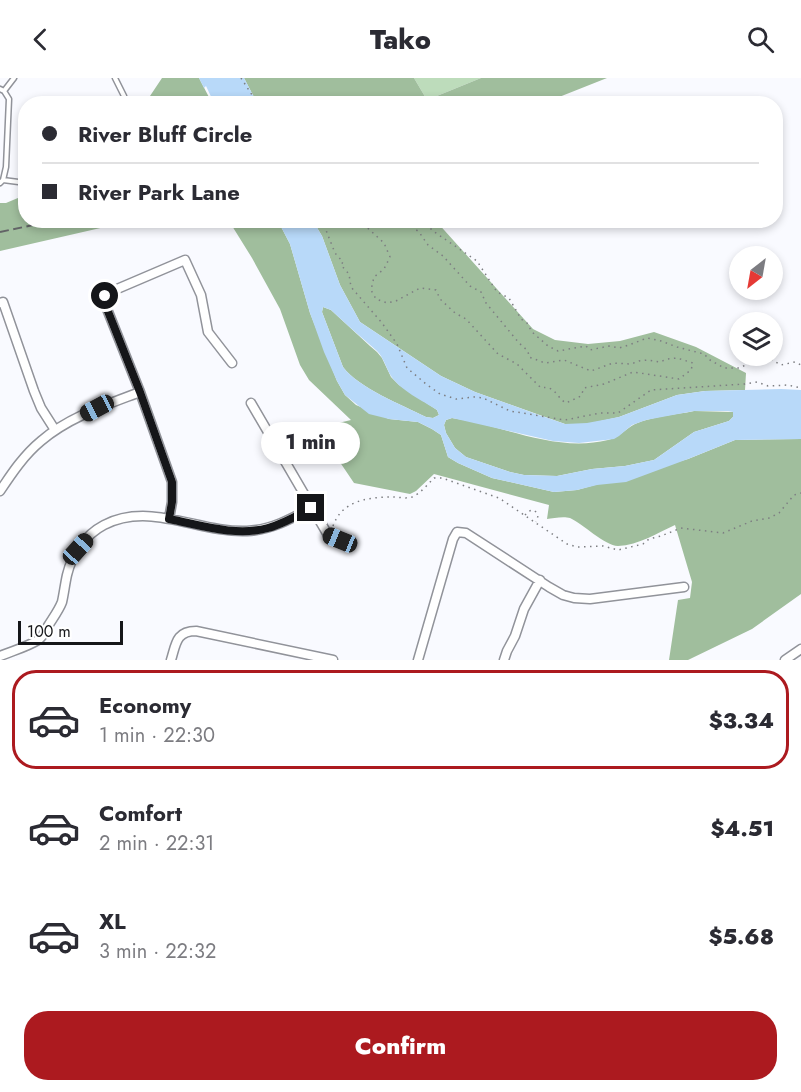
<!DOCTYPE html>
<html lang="en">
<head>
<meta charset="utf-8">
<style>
  body { margin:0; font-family:Jost,sans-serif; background:#f7f7f7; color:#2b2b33; height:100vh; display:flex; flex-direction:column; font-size:22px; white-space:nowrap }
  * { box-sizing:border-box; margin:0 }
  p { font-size:20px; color:#7c7c81 }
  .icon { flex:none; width:33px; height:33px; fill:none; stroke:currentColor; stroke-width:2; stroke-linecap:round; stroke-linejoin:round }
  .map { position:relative; height:582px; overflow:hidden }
  .details { display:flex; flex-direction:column; background:#fff; flex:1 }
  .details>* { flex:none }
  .top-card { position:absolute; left:18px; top:18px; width:765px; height:132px; border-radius:24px; box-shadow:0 3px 9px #0003; display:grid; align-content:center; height:132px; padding:0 24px; background:#fff }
  .needle { width:39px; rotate:211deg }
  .controls { position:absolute; left:729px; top:168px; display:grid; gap:12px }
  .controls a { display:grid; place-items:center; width:54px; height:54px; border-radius:50%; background:#fff; box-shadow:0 3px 9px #0003; font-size:30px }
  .scale { position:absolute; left:18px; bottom:15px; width:105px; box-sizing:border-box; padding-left:6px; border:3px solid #151619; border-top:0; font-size:16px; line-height:21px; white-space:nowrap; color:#151619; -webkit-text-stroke:4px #fff; paint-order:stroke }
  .end { position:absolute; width:27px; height:27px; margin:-14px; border:8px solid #151619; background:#fff; box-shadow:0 0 0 3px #fff }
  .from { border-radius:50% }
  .bubble { position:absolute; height:42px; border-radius:21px; background:#fff; box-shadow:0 3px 9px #0003; font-size:20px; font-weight:800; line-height:42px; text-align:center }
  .car { position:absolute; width:18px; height:36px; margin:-18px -9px; border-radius:8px; box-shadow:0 0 4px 2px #0007; background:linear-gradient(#222 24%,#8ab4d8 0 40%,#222 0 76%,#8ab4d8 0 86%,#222 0) }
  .top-card b { display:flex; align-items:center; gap:21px; height:57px; font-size:22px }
  .top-card b+b { border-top:2px solid #e1e1e2 }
  .top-card i { width:15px; height:15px; background:#2b2b33 }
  ul { padding:10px 0 0; list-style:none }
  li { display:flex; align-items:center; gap:18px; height:99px; margin:0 12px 9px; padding:0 12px; border:3px solid transparent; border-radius:24px }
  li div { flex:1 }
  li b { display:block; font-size:22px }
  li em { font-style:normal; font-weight:800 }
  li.on { border-color:#ac1a1f }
  li>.icon { width:54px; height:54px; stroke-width:1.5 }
  .button { display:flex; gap:12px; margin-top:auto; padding:12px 24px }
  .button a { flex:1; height:69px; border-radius:24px; background:#ac1a1f; color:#fff; font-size:24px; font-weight:800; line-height:69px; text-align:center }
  header { display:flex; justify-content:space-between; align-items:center; height:78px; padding:0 24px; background:#fff; font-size:27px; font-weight:800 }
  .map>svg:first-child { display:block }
</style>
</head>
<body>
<header><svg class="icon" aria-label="back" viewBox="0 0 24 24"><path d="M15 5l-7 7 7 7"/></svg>Tako<svg class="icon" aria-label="search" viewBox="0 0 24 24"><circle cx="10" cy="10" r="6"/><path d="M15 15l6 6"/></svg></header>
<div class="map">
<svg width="801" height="582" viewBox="0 0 801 582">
  <rect width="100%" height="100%" fill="#f9faff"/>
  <path fill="#bddcbb" d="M414,0H481L427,22Z"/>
  <path fill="#a0be9d" d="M162,0H199L212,25L147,26L146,24Z
    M244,0H414L427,22L481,0H607L544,25H257Z
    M25,117L26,142L131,143L0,173V125H6Z
    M229,143H278L290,166L310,235L337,303L345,317L356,327L389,341L418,344L432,351L441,357L448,379L458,385L492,400L554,414L577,412L688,381L735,362L801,361V516L752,551L688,582H669L678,522L690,520L692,504L675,447C657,455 639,467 618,468C605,468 582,445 570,440C564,438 553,440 547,441L549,427L434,396L416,413L410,416L354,405L327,365L329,349L334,346L351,342L309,302L300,287L280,231L252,180Z
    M313,143H436L533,251L555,262L588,266L620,263L654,254L696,269L746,295L745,312L705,313L677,317L619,339L587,346H565L475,314L441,298L360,244L340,207L322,158Z
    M323,229L331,232L370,268L377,274L382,280L391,299L399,307L437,332L439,337L433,340L426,339C402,327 359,310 343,289L322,234Z
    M694,333L733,334V339L729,343L694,354L654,382L625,388L592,391L557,398L524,397L510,394L466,379L455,370L446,355L444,347L446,342L452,340C503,347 555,375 608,362C620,359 625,351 635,346C653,338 675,337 694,333Z"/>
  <path fill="#b8d9f9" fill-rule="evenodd" d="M199,0H244L257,25H214L206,8L204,10Z
    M278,143H313L322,158L340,207L360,244L441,298L475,314L539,337L565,346L587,345L619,339L677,317L705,313L781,311L801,312V361L735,362L688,381L626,404L597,407L577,412L554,414L492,400L458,385L448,379L441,357L432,351L418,344L389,341L369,336L345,317L337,303L324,274L310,235L290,166ZM323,229L331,232C346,246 362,260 377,273C384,280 386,290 391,298C400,312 423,323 437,332L439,337L433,340L426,339C402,327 359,310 343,289L322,234ZM694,333H728L733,334V339L729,343L694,354L654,382L625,388L592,391L557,398L524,397L510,394L466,379L455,370L446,355L444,347L446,342L452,340L553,363L579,365L614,361L619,358L632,347L646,342Z"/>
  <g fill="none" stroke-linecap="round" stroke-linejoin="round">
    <g stroke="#91939a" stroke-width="7">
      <path id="lane" d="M115,0L124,18
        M0,11L4,13L9,21L6,89L3,102L0,105
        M4,13L14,0
        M3,102L26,105"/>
    </g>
    <g stroke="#91939a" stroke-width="11">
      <path id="street" d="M0,225L3,224L34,313L41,330L55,352
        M251,325L328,457L340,462
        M0,413C12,395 24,377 41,363C69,339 106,327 140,314
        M169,441L172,424V404L140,314L107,231L105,218L110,214L185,182L201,217L208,254L232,285
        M0,578C12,573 27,569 38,562C43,559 46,552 48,548C53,540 59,532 62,524C64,515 65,506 67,497C72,476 85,457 104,447C150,423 199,455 247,453C271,452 291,441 311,430
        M171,582C176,566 176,553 196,553L333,582
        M418,582L453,461L457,454L466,455L549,509L563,517L574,520L590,521L684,509
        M504,582L507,573L515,558L524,531L540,502
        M785,582L801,571"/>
    </g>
    <path stroke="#7d7e82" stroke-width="1.5" stroke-dasharray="1.5 4.5" stroke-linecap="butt" d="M241,0L258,26
      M322,142L335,175L343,184L341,187L349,196L351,209L382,245L397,266L407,290L426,306L440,316L456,321L474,319L483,320L510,333L565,342L600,335H618L651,312L745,306L757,304L768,308L788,307L801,310
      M359,142L384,165L390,179L384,191L374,199L371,212L376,221L387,225L396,223L420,210L436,212L440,221L455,235L466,241L498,276L517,286L541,310C555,307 556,319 566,325L581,318L584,310L604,306L633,294L679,301L691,292L693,285L677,280L667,281L660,284L648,282L639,283L631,286L613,285L591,293L564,282L545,285L529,279L528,273L519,265L486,225L481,214L470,208L443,178L428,167L419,154L410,147L405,148L398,142
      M422,142L433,153L477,183L497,214L509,220L521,241L527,245L532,254L548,268L558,273L586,268L590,272L609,268L619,270L629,267L647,260L661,263L677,269L704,276L710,282L724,290H739L757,282L769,280L781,287L795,284L801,287
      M482,142L487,144L488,142
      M525,437L529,433L533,432L536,434L538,438L536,444
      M333,448C342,422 369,419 393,419C399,419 406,421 412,419C420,416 428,406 434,400H442L499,420L567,466L577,469L603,468L618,472L643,466L649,461L661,458L681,450L723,455L752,443L769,440L779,435L794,417L801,415"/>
    <use href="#lane" stroke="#fff" stroke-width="4"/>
    <use href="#street" stroke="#fff" stroke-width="8"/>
    <path stroke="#626366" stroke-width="2" stroke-dasharray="9 4.5" stroke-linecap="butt" d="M0,154L57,142"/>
  </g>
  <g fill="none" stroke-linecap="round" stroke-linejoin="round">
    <path stroke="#151619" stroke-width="8" d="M105,218L107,231L140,314L172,404V424L169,441C200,447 236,459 268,450C283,446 297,438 311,430"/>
  </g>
</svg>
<div class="controls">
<a><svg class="needle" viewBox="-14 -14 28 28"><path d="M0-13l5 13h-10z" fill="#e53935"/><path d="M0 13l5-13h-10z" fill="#7c7c81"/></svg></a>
<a><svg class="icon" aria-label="layers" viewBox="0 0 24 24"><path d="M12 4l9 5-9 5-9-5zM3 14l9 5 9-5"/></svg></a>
</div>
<div class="scale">100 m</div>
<i class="end from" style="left:105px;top:218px"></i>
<i class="end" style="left:311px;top:430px"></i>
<div class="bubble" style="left:261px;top:344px;width:99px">1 min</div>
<i class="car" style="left:97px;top:330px;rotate:242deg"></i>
<i class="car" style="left:340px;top:462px;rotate:292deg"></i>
<i class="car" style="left:78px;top:471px;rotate:42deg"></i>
<div class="top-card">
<b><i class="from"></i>River Bluff Circle</b>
<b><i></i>River Park Lane</b>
</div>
</div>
<section class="details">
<ul>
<li class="on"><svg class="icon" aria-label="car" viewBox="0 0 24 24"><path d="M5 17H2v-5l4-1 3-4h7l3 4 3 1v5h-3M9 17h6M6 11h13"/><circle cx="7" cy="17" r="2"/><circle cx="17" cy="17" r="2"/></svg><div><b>Economy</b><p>1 min · 22:30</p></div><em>$3.34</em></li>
<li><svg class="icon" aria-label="car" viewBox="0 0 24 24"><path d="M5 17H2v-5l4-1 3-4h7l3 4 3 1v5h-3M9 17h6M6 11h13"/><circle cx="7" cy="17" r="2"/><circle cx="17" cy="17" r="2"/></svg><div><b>Comfort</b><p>2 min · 22:31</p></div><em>$4.51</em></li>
<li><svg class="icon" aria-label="car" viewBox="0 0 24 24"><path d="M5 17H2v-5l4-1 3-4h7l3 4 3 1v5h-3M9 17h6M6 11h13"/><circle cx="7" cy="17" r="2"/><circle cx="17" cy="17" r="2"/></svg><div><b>XL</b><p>3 min · 22:32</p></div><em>$5.68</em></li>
</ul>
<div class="button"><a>Confirm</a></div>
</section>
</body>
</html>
